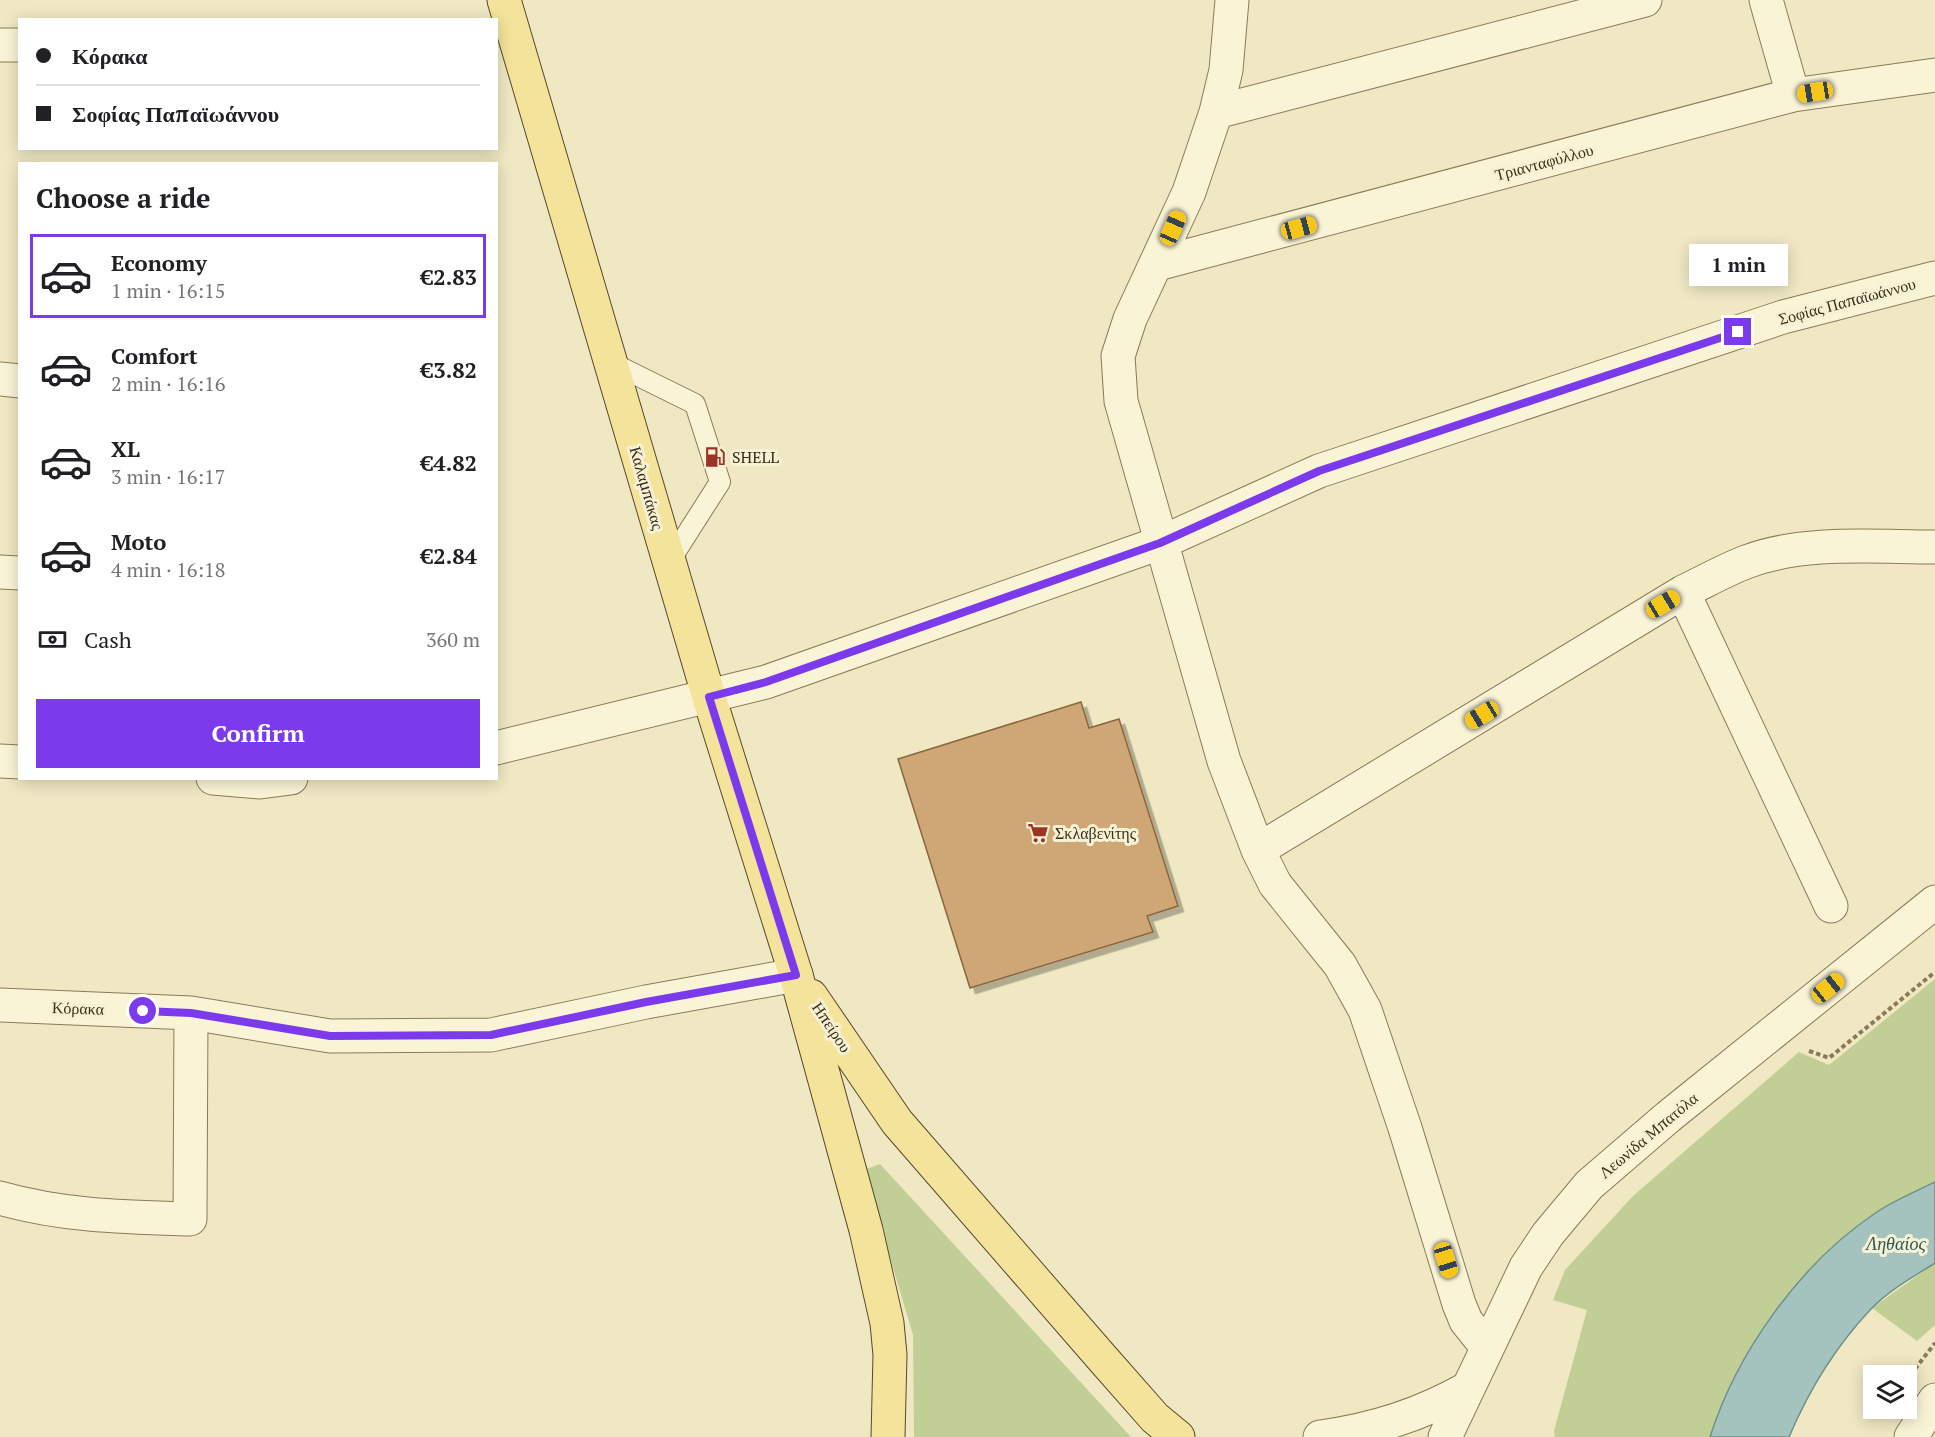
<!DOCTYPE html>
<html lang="en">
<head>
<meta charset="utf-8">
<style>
  body { margin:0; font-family:"PT Serif",serif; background:#f2f2f2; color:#202124; height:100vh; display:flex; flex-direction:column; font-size:22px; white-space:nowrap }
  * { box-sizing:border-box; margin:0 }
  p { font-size:20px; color:#757577 }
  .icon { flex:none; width:33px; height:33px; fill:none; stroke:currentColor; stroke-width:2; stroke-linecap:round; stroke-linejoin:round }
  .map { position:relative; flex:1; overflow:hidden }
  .drawer { position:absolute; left:18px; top:162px; width:480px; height:618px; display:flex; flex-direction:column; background:#fff; border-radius:0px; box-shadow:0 3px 15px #0003 }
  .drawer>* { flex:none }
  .banner { position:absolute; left:18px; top:18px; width:480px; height:132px; border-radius:0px; box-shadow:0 3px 15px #0003; display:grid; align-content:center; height:132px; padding:0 18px; background:#fff }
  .controls { position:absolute; left:1863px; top:1365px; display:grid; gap:12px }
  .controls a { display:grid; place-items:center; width:54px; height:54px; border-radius:0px; background:#fff; box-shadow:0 3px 15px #0003; font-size:30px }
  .end { position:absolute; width:27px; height:27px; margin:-14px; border:8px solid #7c3aed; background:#fff; box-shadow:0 0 0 3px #fff }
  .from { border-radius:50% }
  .bubble { position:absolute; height:42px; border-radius:0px; background:#fff; box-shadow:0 3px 15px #0003; font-size:20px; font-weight:600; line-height:42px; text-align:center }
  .car { position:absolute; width:18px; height:36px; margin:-18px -9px; border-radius:8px; box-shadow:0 0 4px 2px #0007; background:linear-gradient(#f5c518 24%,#345 0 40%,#f5c518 0 76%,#345 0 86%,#f5c518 0) }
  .banner b { display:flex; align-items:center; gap:21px; height:57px; font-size:22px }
  .banner b+b { border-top:2px solid #e0e0e0 }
  .banner i { width:15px; height:15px; background:#202124 }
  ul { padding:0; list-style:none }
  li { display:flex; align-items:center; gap:18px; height:84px; margin:0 12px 9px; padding:0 6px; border:3px solid transparent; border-radius:0px }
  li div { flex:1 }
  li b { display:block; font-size:22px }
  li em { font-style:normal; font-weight:600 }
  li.active { border-color:#7c3aed }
  li>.icon { width:54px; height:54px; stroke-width:1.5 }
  h2 { padding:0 18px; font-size:27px; line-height:72px }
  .pay { display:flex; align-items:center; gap:15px; height:66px; padding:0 18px; font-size:22px }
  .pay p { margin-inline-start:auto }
  .primary-button { display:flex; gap:12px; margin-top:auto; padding:12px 18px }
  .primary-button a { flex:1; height:69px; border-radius:0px; background:#7c3aed; color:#fff; font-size:24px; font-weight:600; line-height:69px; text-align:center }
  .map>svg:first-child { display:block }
</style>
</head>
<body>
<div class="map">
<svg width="1935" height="1437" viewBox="0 0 1935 1437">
  <defs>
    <filter id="shadow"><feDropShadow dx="5.5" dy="5.5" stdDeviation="0" flood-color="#0004"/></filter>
  </defs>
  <rect width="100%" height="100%" fill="#f0e8c3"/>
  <path fill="#c1cf96" d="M1935,979V1182C1915,1193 1892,1201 1874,1214C1800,1264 1737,1352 1710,1437H1555L1554,1431L1587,1310L1553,1300L1565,1270L1633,1196L1799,1052L1829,1065Z
    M880,1164L1131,1437H914L913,1335L864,1170Z
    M1935,1263V1325L1917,1341L1872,1308Z"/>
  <path fill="#a5c3be" stroke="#6c918d" stroke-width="1.5" d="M1935,1182V1263C1913,1277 1889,1290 1871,1309C1836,1346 1809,1390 1789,1437H1710C1737,1352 1800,1264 1874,1214C1892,1201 1915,1192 1935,1182Z"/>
  <path fill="#cfa777" stroke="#8b663e" stroke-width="1.5" filter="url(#shadow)" d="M1081,702L1089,728L1119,719L1178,906L1147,916L1153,932L970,988L898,759Z"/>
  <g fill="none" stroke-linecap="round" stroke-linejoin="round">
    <g stroke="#8b7a59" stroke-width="22">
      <path id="service" d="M610,362L695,404L720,482L669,562"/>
    </g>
    <g stroke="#8b7a59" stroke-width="35">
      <path id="minor" d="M1232,0L1226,70L1216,112L1189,192L1130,319L1118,356L1121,401L1224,761L1258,850L1275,884L1340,965L1365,1010L1405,1128L1459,1304L1466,1321L1486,1346
        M1766,0L1793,95
        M0,45H20
        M1216,112L1645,0
        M1157,264L1793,95L1935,75
        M0,379L20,381
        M0,572L20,573
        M1683,592L1831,906
        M496,748L766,682L1160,543L1319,471L1783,317L1935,278
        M0,761L20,762
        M213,778L260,782L291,778
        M1258,850L1683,592C1704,582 1725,570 1746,562C1804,540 1874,547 1935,547
        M0,1005L191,1013L330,1036L491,1035L646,1002L796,975
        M0,1198C63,1216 125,1217 190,1219L191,1013"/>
    </g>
    <g stroke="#8b7a59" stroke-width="35">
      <path id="tertiary" d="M1320,1437C1373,1430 1421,1415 1468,1388
        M1445,1437L1526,1267L1548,1234L1589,1185L1668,1117L1935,902
        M1911,1437L1935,1400"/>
    </g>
    <g stroke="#59472d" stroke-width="35">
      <path id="primary" d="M504,0L709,697L796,975L866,1230L887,1323L890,1355L888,1437
        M811,996L897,1122L1103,1359L1155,1418L1178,1437"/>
    </g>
    <path stroke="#8b7a59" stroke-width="4" stroke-dasharray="4.5 3" stroke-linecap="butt" d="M1809,1051L1829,1058L1935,972
      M1915,1369L1935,1343"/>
    <use href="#service" stroke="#faf4d7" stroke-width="20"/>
    <use href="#minor" stroke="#faf4d7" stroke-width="33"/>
    <use href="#tertiary" stroke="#faf4d7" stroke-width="33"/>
    <use href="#primary" stroke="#f4e39a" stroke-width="33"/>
  </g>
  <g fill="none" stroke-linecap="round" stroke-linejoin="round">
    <path stroke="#7c3aed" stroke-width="8" d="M143,1011L191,1013L330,1036L491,1035L646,1002L796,975L709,697L766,682L1160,543L1319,471L1738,332"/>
  </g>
  <defs>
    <g id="fuel-bare" transform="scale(1.62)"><path d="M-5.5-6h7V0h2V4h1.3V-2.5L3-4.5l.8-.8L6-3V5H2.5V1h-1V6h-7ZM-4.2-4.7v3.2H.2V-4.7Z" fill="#9c3426" stroke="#f7f1d3" stroke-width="2.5" paint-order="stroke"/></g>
    <g id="supermarket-bare" transform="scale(1.62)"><path d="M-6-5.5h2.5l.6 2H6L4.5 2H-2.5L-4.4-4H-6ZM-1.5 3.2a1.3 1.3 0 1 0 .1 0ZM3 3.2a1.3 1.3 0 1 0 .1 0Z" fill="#9c3426" stroke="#f7f1d3" stroke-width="2.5" paint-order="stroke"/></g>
  </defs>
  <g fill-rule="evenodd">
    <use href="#fuel-bare" x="715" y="457"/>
    <use href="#supermarket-bare" x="1038" y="833"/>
  </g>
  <g text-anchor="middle" stroke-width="6" stroke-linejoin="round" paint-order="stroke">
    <g font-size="16" fill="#3a2f1e" stroke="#f7f1d3">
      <text transform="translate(1544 162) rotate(-15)" y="6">Τριανταφύλλου</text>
      <text transform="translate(1847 301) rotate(-15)" y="6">Σοφίας Παπαϊωάννου</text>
      <text transform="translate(647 488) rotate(74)" y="6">Καλαμπάκας</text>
      <text transform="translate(78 1008) rotate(2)" y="6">Κόρακα</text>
      <text transform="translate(832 1027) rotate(56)" y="6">Ηπείρου</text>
      <text transform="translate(1648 1135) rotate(-40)" y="6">Λεωνίδα Μπατόλα</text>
    </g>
    <g font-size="16" fill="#3a2f1e" stroke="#f7f1d3" text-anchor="start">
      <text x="732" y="463">SHELL</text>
      <text x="1055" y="839">Σκλαβενίτης</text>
    </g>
    <g font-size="18" font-style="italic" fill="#2c585b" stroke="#f7f1d3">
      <text x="1896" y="1250">Ληθαίος</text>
    </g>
  </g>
</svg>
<div class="controls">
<a><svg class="icon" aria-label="layers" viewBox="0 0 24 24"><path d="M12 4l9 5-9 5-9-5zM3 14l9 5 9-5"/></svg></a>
</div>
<i class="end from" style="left:143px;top:1011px"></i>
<i class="end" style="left:1738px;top:332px"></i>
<div class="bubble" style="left:1689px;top:244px;width:99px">1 min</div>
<i class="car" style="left:1815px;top:92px;rotate:261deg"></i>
<i class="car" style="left:1173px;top:228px;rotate:24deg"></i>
<i class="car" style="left:1299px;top:228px;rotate:75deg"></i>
<i class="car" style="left:1663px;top:604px;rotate:59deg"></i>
<i class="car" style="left:1482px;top:715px;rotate:239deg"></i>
<i class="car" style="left:1828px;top:988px;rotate:51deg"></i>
<i class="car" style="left:1446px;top:1260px;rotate:163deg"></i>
<div class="banner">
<b><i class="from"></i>Κόρακα</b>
<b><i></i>Σοφίας Παπαϊωάννου</b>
</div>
<section class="drawer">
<h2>Choose a ride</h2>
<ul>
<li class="active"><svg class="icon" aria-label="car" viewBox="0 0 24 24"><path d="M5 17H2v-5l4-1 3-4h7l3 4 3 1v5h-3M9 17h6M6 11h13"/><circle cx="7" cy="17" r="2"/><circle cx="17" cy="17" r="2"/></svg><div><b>Economy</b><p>1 min · 16:15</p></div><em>€2.83</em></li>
<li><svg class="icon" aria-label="car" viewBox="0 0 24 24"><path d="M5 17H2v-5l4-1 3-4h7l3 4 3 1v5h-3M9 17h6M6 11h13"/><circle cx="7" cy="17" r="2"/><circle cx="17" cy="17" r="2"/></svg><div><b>Comfort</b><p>2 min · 16:16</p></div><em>€3.82</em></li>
<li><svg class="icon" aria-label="car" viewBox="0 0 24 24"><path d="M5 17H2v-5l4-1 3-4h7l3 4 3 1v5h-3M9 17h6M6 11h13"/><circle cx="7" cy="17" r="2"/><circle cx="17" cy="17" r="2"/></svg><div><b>XL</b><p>3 min · 16:17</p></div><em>€4.82</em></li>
<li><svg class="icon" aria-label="car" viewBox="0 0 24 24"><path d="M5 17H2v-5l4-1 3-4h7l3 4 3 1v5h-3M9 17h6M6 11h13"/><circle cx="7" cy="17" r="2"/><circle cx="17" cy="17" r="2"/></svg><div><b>Moto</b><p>4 min · 16:18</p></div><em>€2.84</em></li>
</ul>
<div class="pay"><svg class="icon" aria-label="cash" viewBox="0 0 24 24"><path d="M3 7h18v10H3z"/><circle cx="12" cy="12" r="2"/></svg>Cash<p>360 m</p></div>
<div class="primary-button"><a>Confirm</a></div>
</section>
</div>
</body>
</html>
